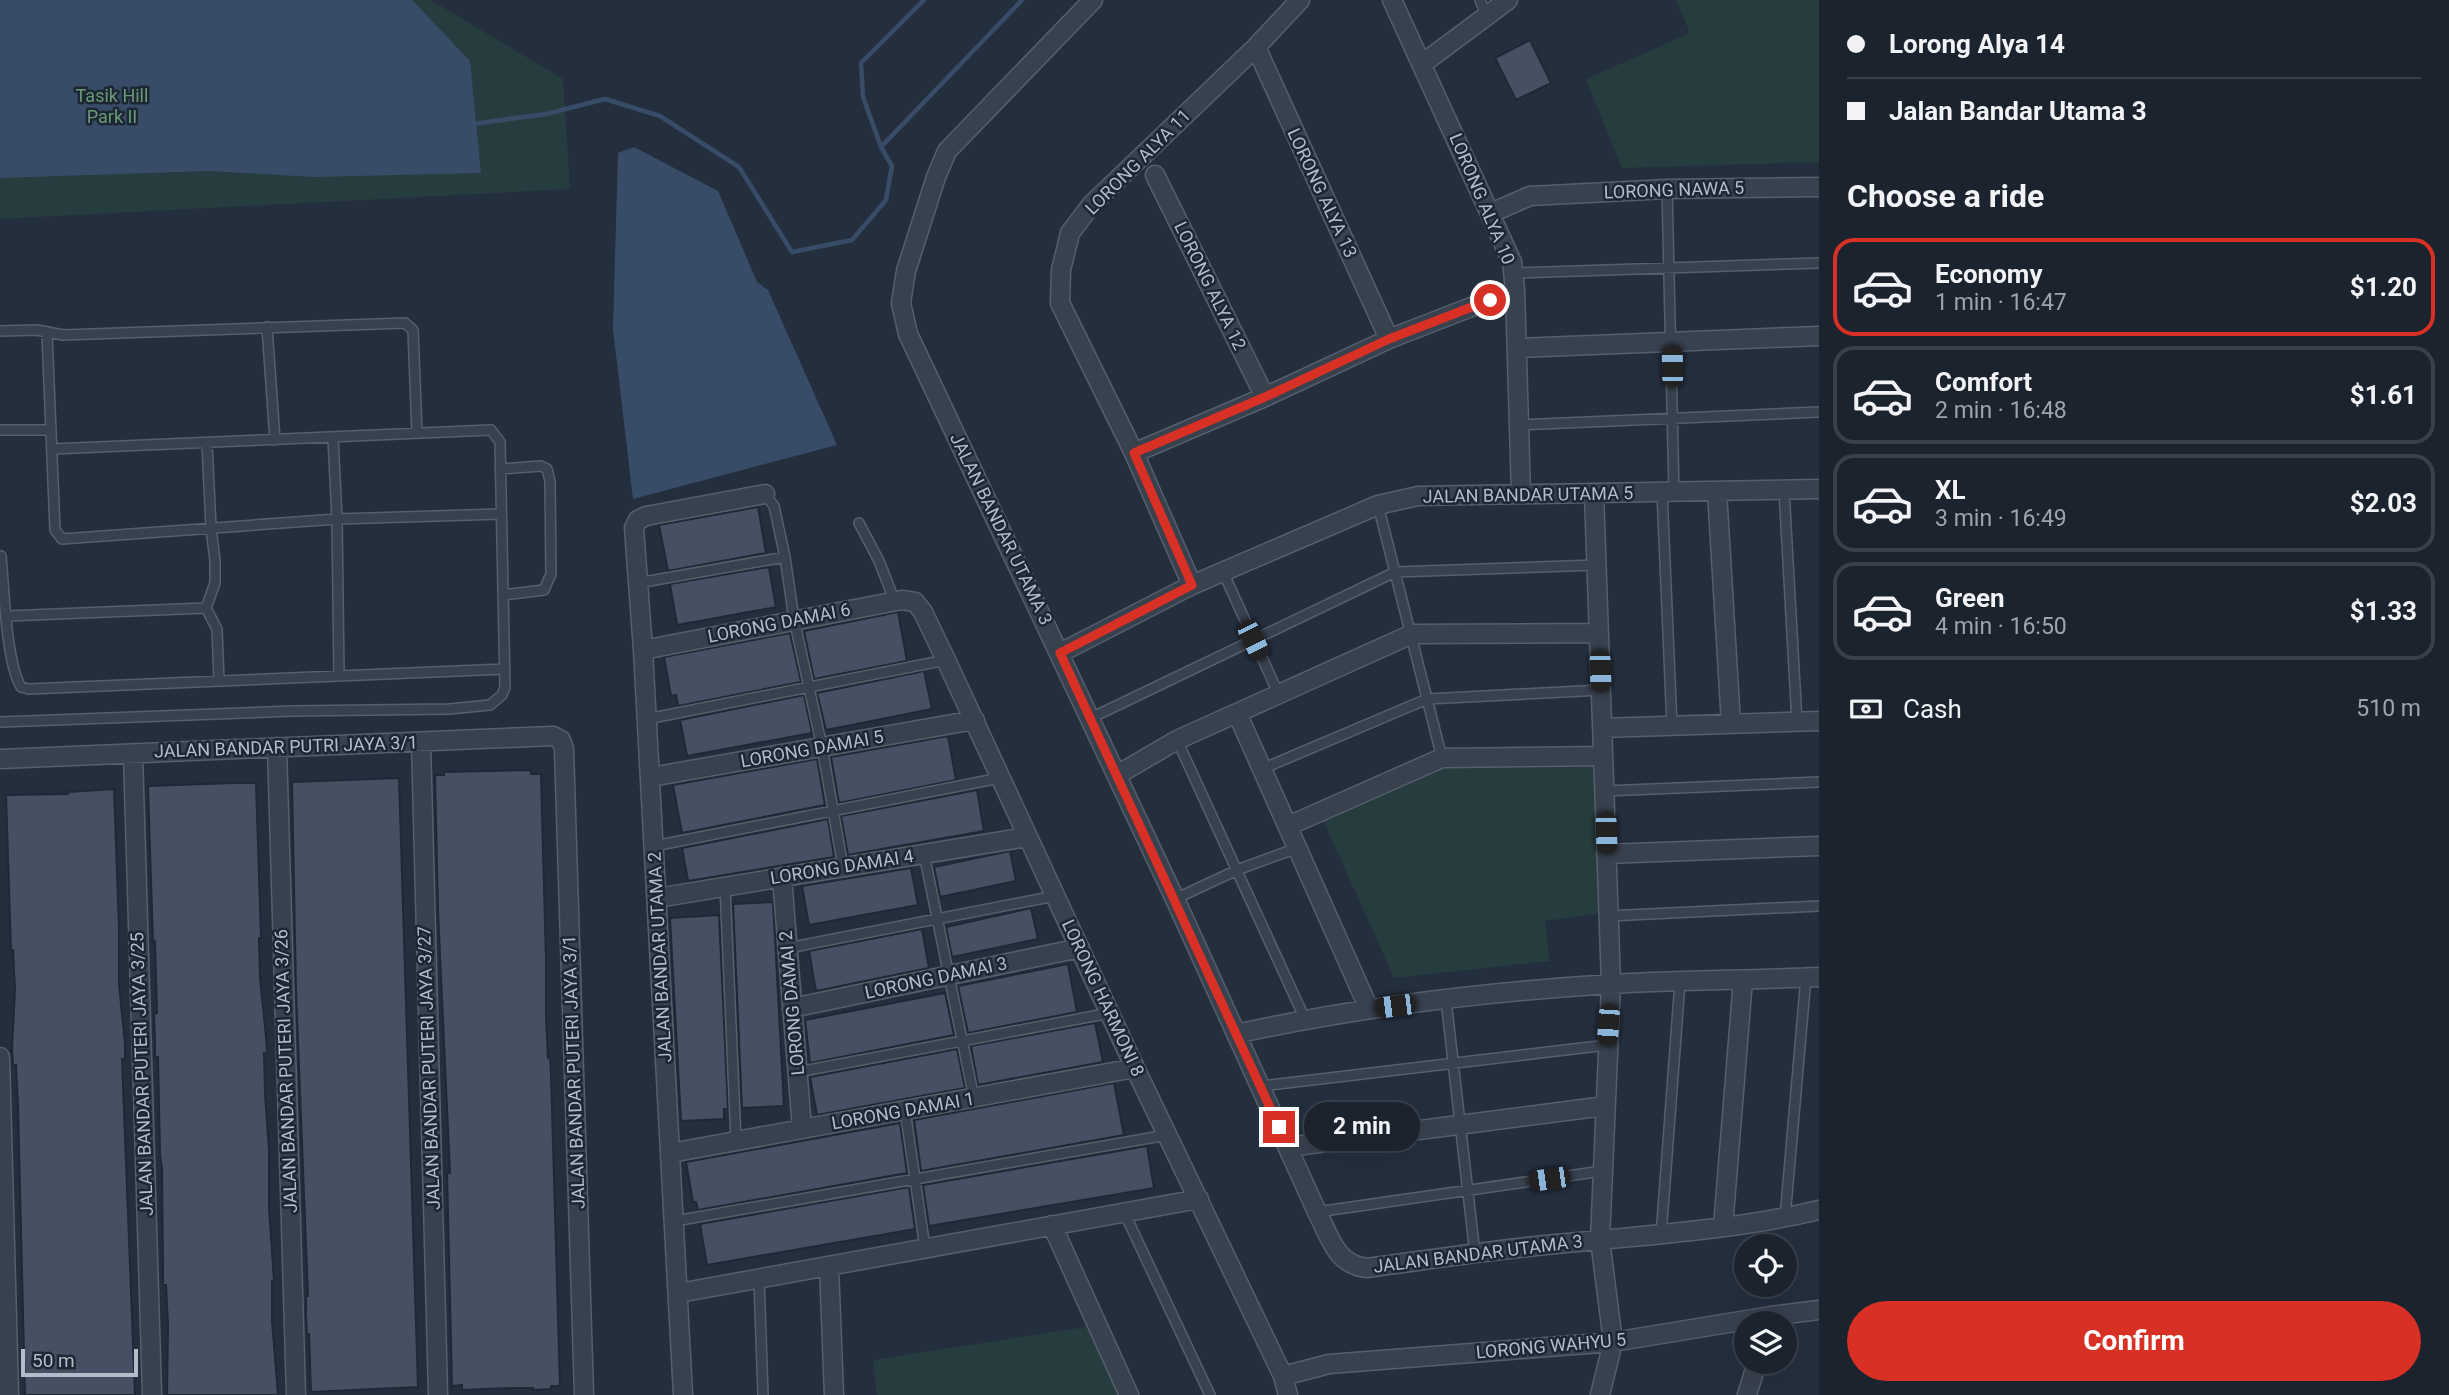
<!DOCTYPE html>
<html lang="en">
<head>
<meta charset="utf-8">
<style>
  body { margin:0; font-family:Roboto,sans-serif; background:#242b36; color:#f1f3f6; height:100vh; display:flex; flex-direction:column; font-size:26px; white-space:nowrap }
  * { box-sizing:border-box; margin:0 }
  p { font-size:23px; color:#a0a4aa }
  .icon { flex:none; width:38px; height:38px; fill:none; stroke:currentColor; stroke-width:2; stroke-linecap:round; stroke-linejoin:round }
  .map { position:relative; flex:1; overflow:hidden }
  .panel { display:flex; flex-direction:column; background:#1b232e; width:630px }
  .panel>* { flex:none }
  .banner { display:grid; align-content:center; height:154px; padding:0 28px; background:#1b232e }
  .fabs { position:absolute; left:1734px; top:1234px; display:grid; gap:14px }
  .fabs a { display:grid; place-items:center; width:63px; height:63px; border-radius:50%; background:#1b232e; box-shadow:0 7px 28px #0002,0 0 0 2px #39404a; font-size:35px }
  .scale { position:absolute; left:21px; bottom:18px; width:117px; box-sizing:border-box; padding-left:7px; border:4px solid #b4bcc9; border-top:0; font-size:19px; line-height:24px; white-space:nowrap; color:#b4bcc9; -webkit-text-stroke:5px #1d2633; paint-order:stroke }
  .end { position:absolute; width:32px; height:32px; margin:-16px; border:9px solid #d93025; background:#fff; box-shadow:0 0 0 4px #fff }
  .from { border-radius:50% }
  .bubble { position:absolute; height:49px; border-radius:24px; background:#1b232e; box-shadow:0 7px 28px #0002,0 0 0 2px #39404a; font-size:23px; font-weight:700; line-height:49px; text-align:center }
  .car { position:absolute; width:21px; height:42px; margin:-21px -10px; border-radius:9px; box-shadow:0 0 5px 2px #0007; background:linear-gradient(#222 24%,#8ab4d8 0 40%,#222 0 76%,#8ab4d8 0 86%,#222 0) }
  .banner b { display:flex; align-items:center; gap:24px; height:66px; font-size:26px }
  .banner b+b { border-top:2px solid #39404a }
  .banner i { width:18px; height:18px; background:#f1f3f6 }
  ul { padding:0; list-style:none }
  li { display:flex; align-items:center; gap:21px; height:98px; margin:0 14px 10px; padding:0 14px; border:4px solid #39404a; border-radius:21px }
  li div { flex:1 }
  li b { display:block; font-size:26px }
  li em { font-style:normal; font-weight:700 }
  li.current { border-color:#d93025 }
  li>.icon { width:63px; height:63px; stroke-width:1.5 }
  h2 { padding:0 28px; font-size:32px; line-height:84px }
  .pay { display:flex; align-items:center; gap:18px; height:77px; padding:0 28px; font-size:26px }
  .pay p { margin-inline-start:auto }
  .action { display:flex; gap:14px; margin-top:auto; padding:14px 28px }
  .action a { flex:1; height:80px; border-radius:42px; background:#d93025; color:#fff; font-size:28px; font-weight:700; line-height:80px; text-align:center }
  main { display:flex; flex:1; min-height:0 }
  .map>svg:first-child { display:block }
</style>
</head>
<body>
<main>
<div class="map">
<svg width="1819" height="1395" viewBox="0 0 1819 1395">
  <rect width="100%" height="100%" fill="#242f3e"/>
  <path fill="#263c3f" d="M0,0H431L563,79L570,189L0,219Z
    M1676,0H1819V162L1622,168L1586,79L1690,33Z
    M1593,758L1602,913L1545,921L1550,961L1394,978L1323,820L1458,760Z
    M1099,1325L1131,1395H877L873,1360Z"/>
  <path fill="#394c67" d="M0,0H412L470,61L481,173L313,177L209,171L0,178Z
    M634,147L718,191L757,282L768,290L837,445L633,499L613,329L618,153Z"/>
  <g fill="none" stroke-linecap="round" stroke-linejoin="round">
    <path stroke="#394c67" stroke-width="4.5" d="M472,124L546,114L605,99L660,116L739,167L792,252L852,240L886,200L892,166L881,147L863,97L861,63L924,0
      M881,147L1022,0"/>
  </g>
  <path fill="#455162" stroke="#1f2835" stroke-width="2" d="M1530,40L1551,83L1516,100L1495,58Z
    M758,507L766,553L668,571L659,525Z
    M769,567L776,607L677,625L670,584Z
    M898,612L907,661L814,679L804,631Z
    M790,633L801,682L678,706L676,695L671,696L664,657Z
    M924,671L932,709L826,730L817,693Z
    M804,695L812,733L687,756L680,720Z
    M948,736L956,780L839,803L831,757Z
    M817,759L825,805L682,833L673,785Z
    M531,770V774H541L546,961V1018L548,1058L550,1057L551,1074L560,1386H551V1389L533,1390V1388H512L462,1390V1385L452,1386L447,1173H450L438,911L435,775H444V772Z
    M399,778L418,1387L311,1392L309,1334H307L306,1316V1296H308L296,990L292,782Z
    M233,783H256L261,938H259L260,978L266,1037L267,1053H264L265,1094L269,1150V1208L274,1281H272V1321L278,1395H167L168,1325L166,1285H163V1269L162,1169L160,1154L158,1057H155V1041L154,1014L157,1013L155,941L153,942L148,786Z
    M114,789L119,928V984L125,1044V1059H122L135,1395H25L18,1106L16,1065H13L12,1049L15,989L13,950H11L6,795L68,794V792Z
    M977,790L984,831L848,855L841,816Z
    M828,819L834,857L688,881L682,848Z
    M1010,851L1016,881L940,897L934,867Z
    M911,868L918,905L809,925L802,886Z
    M773,902L784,1106L742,1108L733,904Z
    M1031,908L1038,939L952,957L946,927Z
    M719,915L728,1109H724V1119L681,1121L670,918Z
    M922,929L929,968L816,991L809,951Z
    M1068,964L1077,1012L968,1033L958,986Z
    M945,993L954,1035L810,1063L805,1020Z
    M1095,1023L1103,1062L978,1085L971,1046Z
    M957,1049L965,1088L817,1115L810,1077Z
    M1114,1083L1124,1135L921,1171L914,1120Z
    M900,1123L907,1173L698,1210L696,1202H693L686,1162Z
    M1147,1146L1154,1188L929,1226L923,1185Z
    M909,1187L915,1229L707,1265L700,1224Z"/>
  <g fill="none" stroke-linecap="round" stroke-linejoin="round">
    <g stroke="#565f6c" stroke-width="12">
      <path id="service" d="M1480,0L1486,14
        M1667,189L1674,492
        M1513,273L1819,263
        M267,327L275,440
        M0,331L37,330L63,335L405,323L413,330L417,433
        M47,333L55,530L62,539L337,519L501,514
        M1519,425L1819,412
        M0,430H51
        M333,437L337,519L339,676
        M207,443L211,528L215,561V583L206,608L217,629L219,681
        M500,469L541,466L547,469L550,481L551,574L544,590L503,595
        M1784,490L1797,722
        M1662,492L1672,726
        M765,494L774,506L785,557L794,619L822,747L843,867
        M1378,505L1442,758
        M859,523L879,561L895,602
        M1,556C4,588 6,662 21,687L29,689L505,669
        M1223,572L1279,695
        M638,583L785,557
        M7,616L206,608
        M1091,718L1395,572L1597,565
        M647,719L946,660
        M0,722L293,711L449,709L490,705L502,695L505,687L500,442L491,430L52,449
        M1177,740L1305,1019
        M1262,769L1427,699L1601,690
        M1604,791L1819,782
        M654,846L1000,778
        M924,854L974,1098
        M725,886L736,1141
        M1175,899L1237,870L1297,848
        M1608,916L1819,906
        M788,948L1055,896
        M1446,1000L1475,1254
        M798,1072L1110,1013
        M1261,1086L1607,1045
        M905,1110L925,1248
        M1124,1212L1210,1395
        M1317,1212L1602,1171
        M1785,1218L1806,977
        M675,1221L1167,1135
        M1661,1236L1680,982
        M759,1279L763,1395"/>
    </g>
    <g stroke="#565f6c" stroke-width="21">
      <path id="minor" d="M1093,0L947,151L936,177L906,271L901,303L908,334L1175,899L1317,1212C1330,1237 1336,1265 1367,1268C1445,1257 1523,1246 1601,1240C1674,1233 1748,1227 1819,1210
        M1392,0L1512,262L1515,290L1521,494
        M1256,47L1389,339
        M1422,64L1508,0
        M1155,175L1265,397
        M1491,213L1530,196L1667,189L1819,187
        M1517,348L1819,336
        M1134,453L1265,397L1389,339L1515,290
        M1717,491L1731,724
        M1594,493L1611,984L1600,1240L1613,1342L1600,1395
        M1192,585L1134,453L1060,303L1061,270L1070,233L1091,205L1256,47L1300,0
        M643,650L902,600L915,602L923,612L946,660L1135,1068L1283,1376L1288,1395
        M1060,653L1192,585L1378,505L1418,496L1819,489
        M1237,713L1369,1009
        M1602,728L1819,721
        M421,742L438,1395
        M277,747L296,1395
        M133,754L152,1395
        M0,759L553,736L561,740L564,749L584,1395
        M1117,775L1177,740L1412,634L1599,633
        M651,777L975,720
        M1288,826L1442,758L1603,756
        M1606,854L1819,846
        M782,877L802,1129
        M657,898L1027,837
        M792,1008L1080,948
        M1236,1034C1358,1007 1486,992 1611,984C1680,980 1750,980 1819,977
        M0,1057L9,1395
        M1288,1147L1605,1106
        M671,1153L1135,1068
        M1052,1225L1129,1395
        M1723,1227L1743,980
        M829,1266L834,1395
        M679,1293L1199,1199
        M1283,1376L1329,1364L1613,1342L1771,1316L1819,1310
        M683,1395L643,650L634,528L638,520L646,516L765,494
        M1747,1395L1757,1362"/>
    </g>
    <use href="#service" stroke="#38414e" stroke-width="9"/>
    <use href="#minor" stroke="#38414e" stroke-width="18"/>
  </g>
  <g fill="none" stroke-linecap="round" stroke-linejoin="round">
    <path stroke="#d93025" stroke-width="9" d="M1279,1127L1060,653L1192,585L1134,453L1265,397L1389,339L1490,300"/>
  </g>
  <g text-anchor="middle" stroke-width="5" stroke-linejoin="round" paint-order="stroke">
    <g font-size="18" fill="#6b9a76" stroke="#1d2633">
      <text x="112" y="102">Tasik Hill<tspan x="112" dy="21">Park II</tspan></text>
    </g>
    <g font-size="18" fill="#b4bcc9" stroke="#1d2633">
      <text transform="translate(1138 162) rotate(-45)" y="6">LORONG ALYA 11</text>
      <text transform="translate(1674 190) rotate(-2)" y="6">LORONG NAWA 5</text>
      <text transform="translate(1322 193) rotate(65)" y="6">LORONG ALYA 13</text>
      <text transform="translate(1482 199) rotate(67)" y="6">LORONG ALYA 10</text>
      <text transform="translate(1210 286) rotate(64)" y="6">LORONG ALYA 12</text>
      <text transform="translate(1528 495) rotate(-1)" y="6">JALAN BANDAR UTAMA 5</text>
      <text transform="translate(1001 529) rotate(64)" y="6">JALAN BANDAR UTAMA 3</text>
      <text transform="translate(779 623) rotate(-11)" y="6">LORONG DAMAI 6</text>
      <text transform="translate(286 747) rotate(-2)" y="6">JALAN BANDAR PUTRI JAYA 3/1</text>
      <text transform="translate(812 749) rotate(-10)" y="6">LORONG DAMAI 5</text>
      <text transform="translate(842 867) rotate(-9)" y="6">LORONG DAMAI 4</text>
      <text transform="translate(660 957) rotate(-93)" y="6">JALAN BANDAR UTAMA 2</text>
      <text transform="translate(936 978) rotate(-12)" y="6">LORONG DAMAI 3</text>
      <text transform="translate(1103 998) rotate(65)" y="6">LORONG HARMONI 8</text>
      <text transform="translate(792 1003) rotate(-95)" y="6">LORONG DAMAI 2</text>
      <text transform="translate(429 1068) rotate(-92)" y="6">JALAN BANDAR PUTERI JAYA 3/27</text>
      <text transform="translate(286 1071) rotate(-92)" y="6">JALAN BANDAR PUTERI JAYA 3/26</text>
      <text transform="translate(574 1072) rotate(-92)" y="6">JALAN BANDAR PUTERI JAYA 3/1</text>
      <text transform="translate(142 1074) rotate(-92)" y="6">JALAN BANDAR PUTERI JAYA 3/25</text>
      <text transform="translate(903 1111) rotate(-10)" y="6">LORONG DAMAI 1</text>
      <text transform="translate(1478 1254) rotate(-7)" y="6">JALAN BANDAR UTAMA 3</text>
      <text transform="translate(1551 1346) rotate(-5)" y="6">LORONG WAHYU 5</text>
    </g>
  </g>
</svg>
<div class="fabs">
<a><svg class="icon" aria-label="locate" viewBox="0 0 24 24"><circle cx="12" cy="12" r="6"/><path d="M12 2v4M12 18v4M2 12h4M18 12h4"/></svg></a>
<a><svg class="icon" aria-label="layers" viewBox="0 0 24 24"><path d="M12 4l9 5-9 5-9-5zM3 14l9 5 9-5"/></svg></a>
</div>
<div class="scale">50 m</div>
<i class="end from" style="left:1490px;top:300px"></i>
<i class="end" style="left:1279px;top:1127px"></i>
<div class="bubble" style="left:1304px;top:1102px;width:116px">2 min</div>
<i class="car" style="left:1672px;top:366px;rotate:359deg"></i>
<i class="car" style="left:1253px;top:640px;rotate:154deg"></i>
<i class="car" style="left:1600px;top:671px;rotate:178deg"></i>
<i class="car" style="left:1606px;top:833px;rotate:178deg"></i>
<i class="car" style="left:1395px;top:1006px;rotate:263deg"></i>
<i class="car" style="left:1608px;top:1025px;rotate:184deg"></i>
<i class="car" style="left:1549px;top:1179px;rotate:262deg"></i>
</div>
<section class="panel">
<div class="banner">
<b><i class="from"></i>Lorong Alya 14</b>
<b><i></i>Jalan Bandar Utama 3</b>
</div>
<h2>Choose a ride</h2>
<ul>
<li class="current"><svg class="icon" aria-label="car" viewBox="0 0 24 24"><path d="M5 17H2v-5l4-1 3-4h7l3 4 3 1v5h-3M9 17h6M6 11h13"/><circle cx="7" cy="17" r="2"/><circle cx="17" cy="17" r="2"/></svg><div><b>Economy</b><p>1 min · 16:47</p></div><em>$1.20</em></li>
<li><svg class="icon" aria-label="car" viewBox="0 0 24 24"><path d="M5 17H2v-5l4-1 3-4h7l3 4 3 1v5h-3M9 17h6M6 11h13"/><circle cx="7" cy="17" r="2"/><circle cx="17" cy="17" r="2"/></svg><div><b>Comfort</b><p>2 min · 16:48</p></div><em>$1.61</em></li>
<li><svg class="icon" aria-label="car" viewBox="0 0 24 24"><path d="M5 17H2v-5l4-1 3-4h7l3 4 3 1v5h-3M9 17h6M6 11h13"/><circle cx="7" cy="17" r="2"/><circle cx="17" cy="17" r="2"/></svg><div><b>XL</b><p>3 min · 16:49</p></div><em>$2.03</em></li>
<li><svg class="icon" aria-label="car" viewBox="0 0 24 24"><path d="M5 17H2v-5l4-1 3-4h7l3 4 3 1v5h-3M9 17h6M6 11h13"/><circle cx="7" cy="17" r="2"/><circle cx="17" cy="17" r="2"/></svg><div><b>Green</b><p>4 min · 16:50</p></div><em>$1.33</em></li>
</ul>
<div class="pay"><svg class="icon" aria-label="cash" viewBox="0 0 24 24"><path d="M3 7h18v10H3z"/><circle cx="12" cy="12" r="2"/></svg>Cash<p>510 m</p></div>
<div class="action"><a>Confirm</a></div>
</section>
</main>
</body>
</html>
